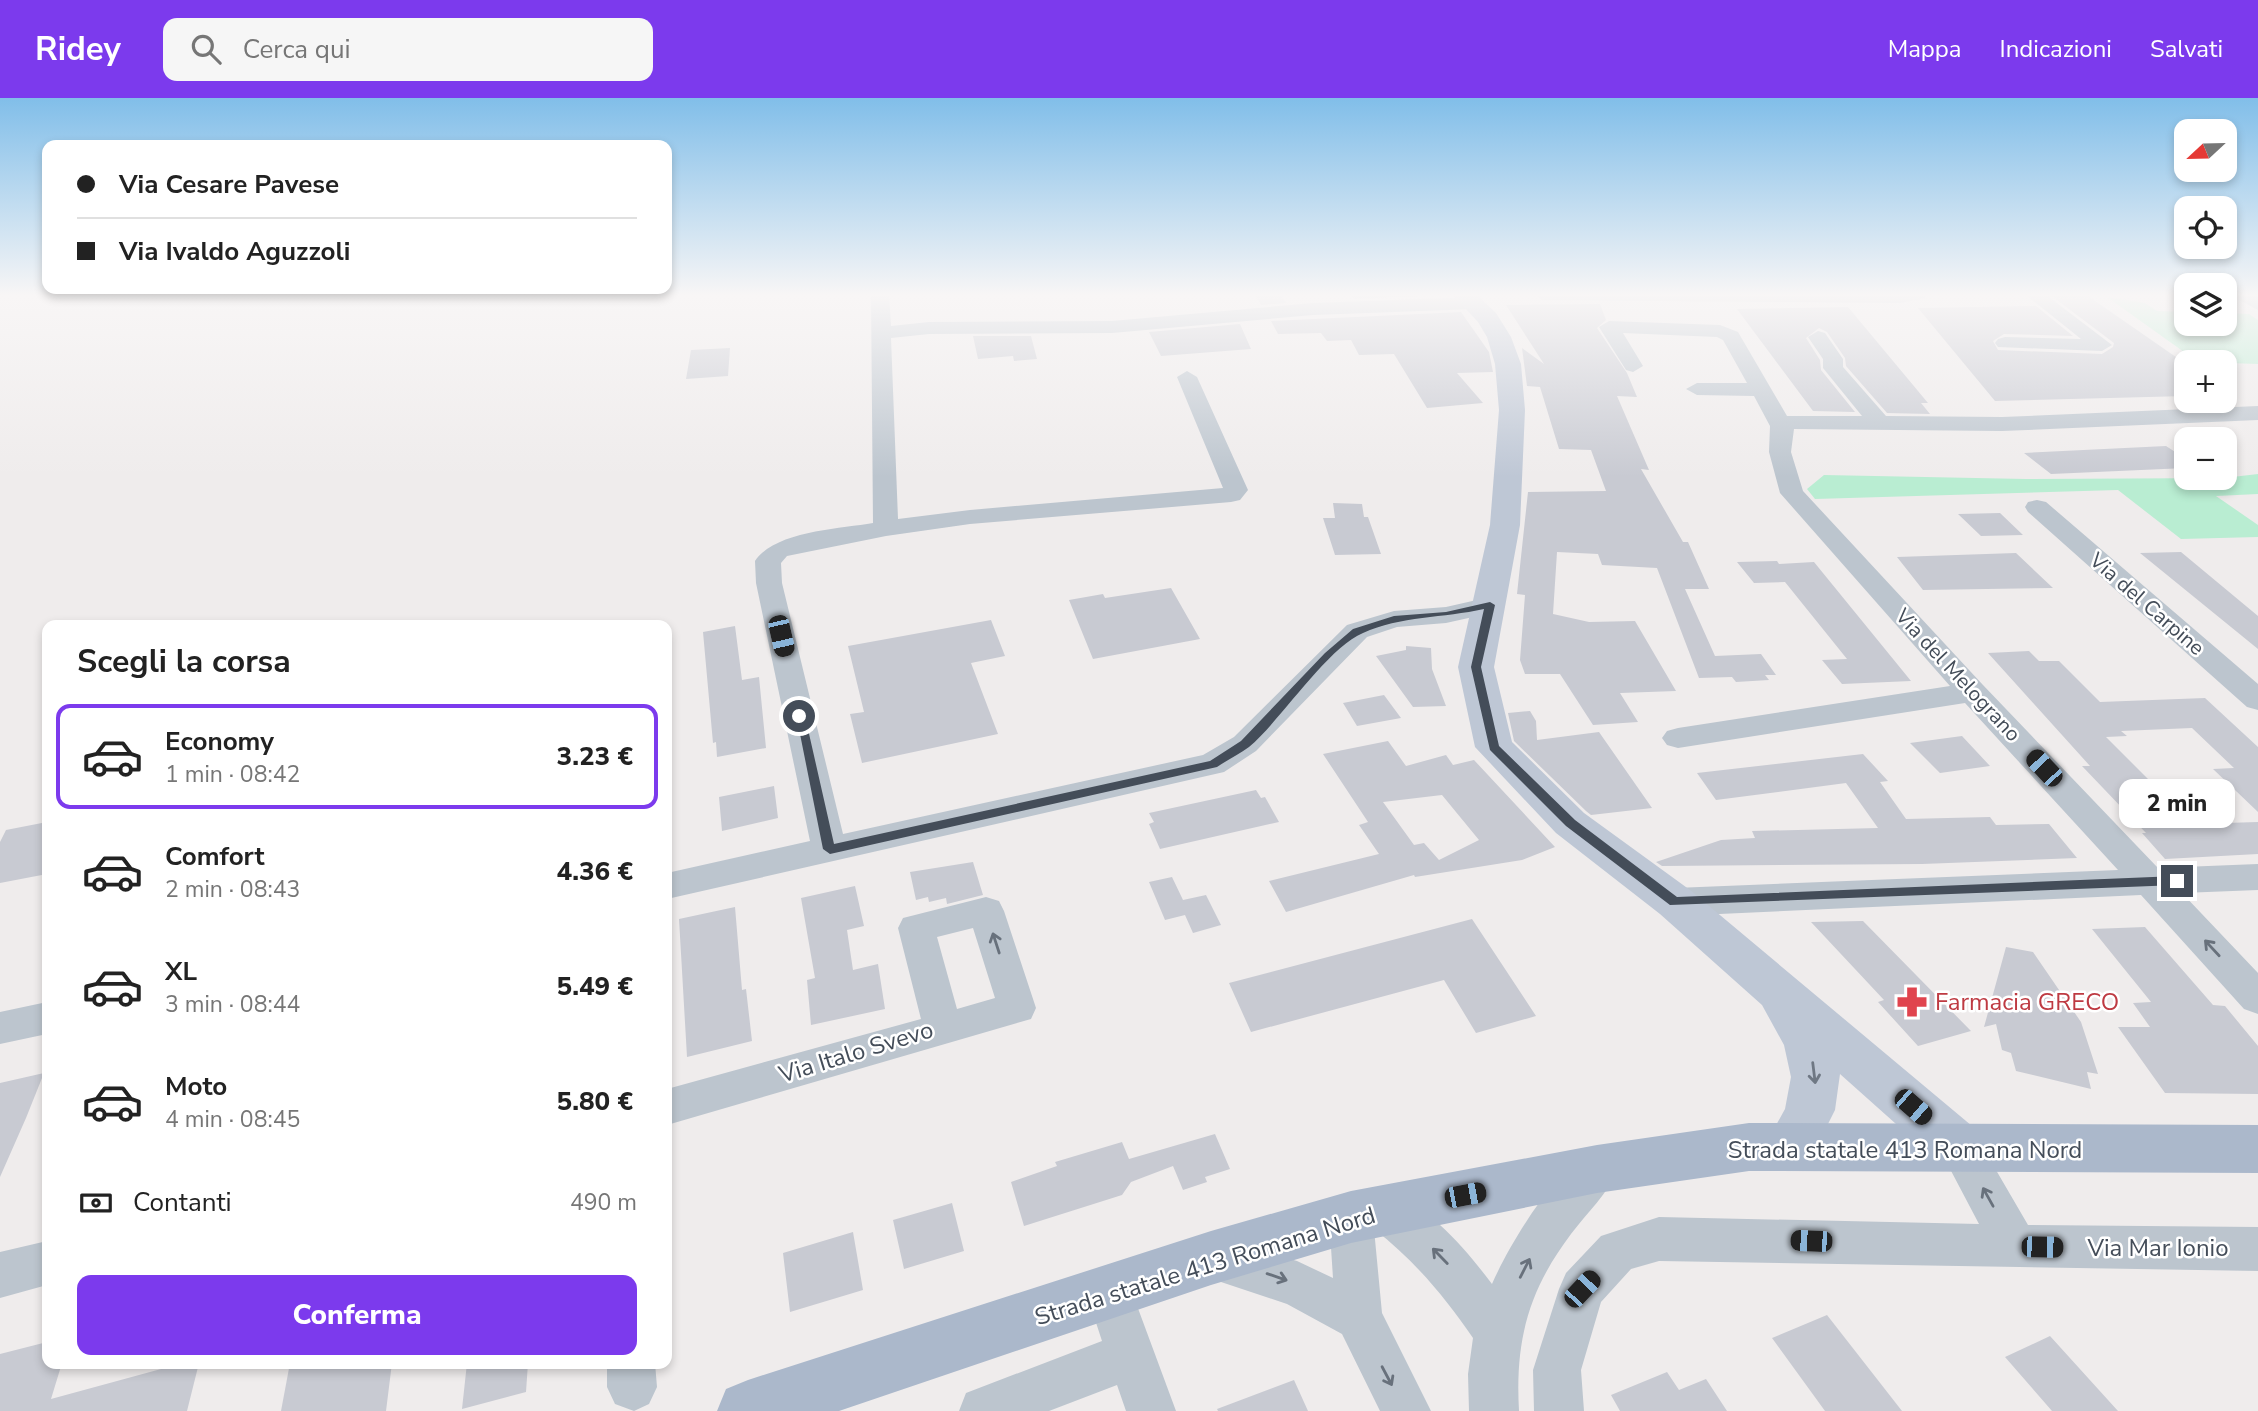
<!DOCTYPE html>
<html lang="it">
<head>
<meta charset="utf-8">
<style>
  body { margin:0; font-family:"Nunito Sans",sans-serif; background:#f6f6f6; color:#222; height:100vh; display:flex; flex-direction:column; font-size:26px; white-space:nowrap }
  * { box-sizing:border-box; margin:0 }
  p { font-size:23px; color:#767676 }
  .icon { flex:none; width:38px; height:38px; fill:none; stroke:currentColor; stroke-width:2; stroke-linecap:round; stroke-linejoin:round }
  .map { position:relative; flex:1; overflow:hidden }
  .sheet { position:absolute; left:42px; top:522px; width:630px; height:749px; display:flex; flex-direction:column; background:#fff; border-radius:14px; box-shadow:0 4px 10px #0003 }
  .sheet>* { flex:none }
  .hud { position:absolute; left:42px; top:42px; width:630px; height:154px; border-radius:14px; box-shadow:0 4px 10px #0003; display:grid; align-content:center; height:154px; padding:0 35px; background:#fff }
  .needle { width:46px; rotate:248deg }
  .fabs { position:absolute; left:2174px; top:21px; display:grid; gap:14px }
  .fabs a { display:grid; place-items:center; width:63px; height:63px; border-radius:14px; background:#fff; box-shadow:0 4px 10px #0003; font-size:35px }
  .end { position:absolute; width:32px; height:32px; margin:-16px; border:9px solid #444d59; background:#fff; box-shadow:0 0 0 4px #fff }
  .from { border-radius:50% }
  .bubble { position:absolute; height:49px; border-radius:14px; background:#fff; box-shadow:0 4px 10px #0003; font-size:23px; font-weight:800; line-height:49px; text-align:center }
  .car { position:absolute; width:21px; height:42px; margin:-21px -10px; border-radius:9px; box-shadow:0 0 5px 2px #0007; background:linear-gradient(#222 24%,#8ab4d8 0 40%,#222 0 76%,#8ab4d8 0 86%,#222 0) }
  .hud b { display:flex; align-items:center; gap:24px; height:66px; font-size:26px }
  .hud b+b { border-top:2px solid #e0e0e0 }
  .hud i { width:18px; height:18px; background:#222 }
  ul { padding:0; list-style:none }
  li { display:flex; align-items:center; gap:21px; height:105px; margin:0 14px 10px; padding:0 21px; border:4px solid transparent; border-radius:14px }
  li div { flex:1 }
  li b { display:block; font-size:26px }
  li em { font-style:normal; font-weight:800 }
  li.selected { border-color:#7c3aed }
  li>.icon { width:63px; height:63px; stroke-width:1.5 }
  h2 { padding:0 35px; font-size:32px; line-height:84px }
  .pay { display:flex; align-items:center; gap:18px; height:77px; padding:0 35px; font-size:26px }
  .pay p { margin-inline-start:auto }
  .action { display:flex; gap:14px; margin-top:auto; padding:14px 35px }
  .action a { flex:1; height:80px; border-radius:14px; background:#7c3aed; color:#fff; font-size:28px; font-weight:800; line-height:80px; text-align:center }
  header { display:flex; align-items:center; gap:42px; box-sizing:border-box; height:98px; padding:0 35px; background:#7c3aed; color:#fff }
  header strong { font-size:33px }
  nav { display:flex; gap:38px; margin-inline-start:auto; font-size:24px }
  .search { width:490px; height:63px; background:#f6f6f6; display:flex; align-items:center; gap:18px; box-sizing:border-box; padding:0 24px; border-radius:14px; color:#767676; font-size:26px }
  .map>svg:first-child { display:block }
</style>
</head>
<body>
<header>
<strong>Ridey</strong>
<div class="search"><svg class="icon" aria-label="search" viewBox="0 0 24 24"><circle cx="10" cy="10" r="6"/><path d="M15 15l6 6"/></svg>Cerca qui</div>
<nav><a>Mappa</a><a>Indicazioni</a><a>Salvati</a></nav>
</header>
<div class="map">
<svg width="2258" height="1313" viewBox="0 0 2258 1313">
  <rect width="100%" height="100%" fill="#efecec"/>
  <path fill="#b9edd2" d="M2107,199L2145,205L2157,213L2186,214V226H2224V215L2249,216L2258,222V266L2198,264Z
    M2258,376V396L2216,398L2258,427V439L2181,441L2118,392L1815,401L1807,391L1824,377L2026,381L2224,380Z"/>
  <path fill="#c8cad2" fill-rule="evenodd" d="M1255,196H1281L1286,205L1261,207Z
    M1350,196H1443L1446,197L1354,201Z
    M2049,196H2085L2186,266V298L1995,303L1918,210L2036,208L2073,238L2004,236L1993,243L1998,252L2102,256L2113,249L2114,245Z
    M1600,206L1606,222L1597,230L1627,275L1637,299L1617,298L1649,372L1641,371L1683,444H1688L1709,491H1685L1715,558L1761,556L1776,577H1765L1769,582L1736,584L1732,579L1699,580L1657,470L1602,467L1598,456L1557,454L1553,516L1589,524L1635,523L1676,593L1620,595L1638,624L1593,627L1560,576H1525L1520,562L1525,497L1517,496L1528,394L1606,393L1591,352L1559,351L1540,289L1527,288L1522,250L1544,266L1506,207Z
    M1848,209L1928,305H1921L1930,316L1887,315L1846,268L1845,260L1827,234L1819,230L1806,240L1820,262L1821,272L1855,314L1813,313L1737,211Z
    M1461,214L1489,254L1493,274L1457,275L1483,305L1427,310L1394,256L1359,257L1351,242L1327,243L1321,235L1278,236L1271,223Z
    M1240,226L1251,251L1161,258L1149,234Z
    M973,238H1031L1037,261L1014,263L1013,258L978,261Z
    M730,250L728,278L686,281L691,252Z
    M2166,348L2186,361V370L2051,376L2024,355Z
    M1333,405L1362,406L1364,419H1368L1381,456L1335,457L1323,420H1335Z
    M2000,415L2023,437L1981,438L1958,416Z
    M2181,454L2258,518V551L2140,455Z
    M2016,455L2053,490L1923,492L1897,459Z
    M1777,463L1779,466L1814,464L1911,583L1842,586L1822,562L1847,561L1785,484L1754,485L1737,464Z
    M1171,490L1200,541L1093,561L1069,502L1103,496L1105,500Z
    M991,522L1005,558L971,565L998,636L862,665L850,616L864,614L848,548Z
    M735,528L742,582L759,579L766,650L717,659L716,644L713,645L703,534Z
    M1406,548L1431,550L1432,571L1446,608L1413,609L1376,558L1406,552Z
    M2029,553L2039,563H2059L2100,604L2205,600L2258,649V714L2213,671L2234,670L2192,630L2121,633L2127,638L2106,639L2193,726L2258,724V756L2165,761L2142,735H2146L2082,668H2090L1988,555Z
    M1384,597L1401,620L1357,628L1343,605Z
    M1530,613L1536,623L1537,642L1599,634L1652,710L1591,717L1586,713L1514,643L1508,615Z
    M1962,638L1990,668L1940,675L1910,645Z
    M1388,643L1406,668L1446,657L1453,667L1474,662L1555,749L1522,762L1415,779L1414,777L1286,814L1269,783L1379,756L1359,727L1368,724L1323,656ZM1442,697L1479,742L1439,762L1424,745L1414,747L1383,704Z
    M1863,656L1888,683L1880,684L1906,721L1990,719L1996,727L2049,726L2077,760L1922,766L1662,768L1656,764L1721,742L1755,740L1752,733L1878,730L1846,685L1716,702L1697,675Z
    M774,688L778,720L722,733L719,699Z
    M1256,692L1261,700L1265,699L1279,724L1160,751L1149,726L1154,724L1149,715Z
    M47,724V776L0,785V744L6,732Z
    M973,764L983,797L947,806L946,800L929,804L928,799L916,802L910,774Z
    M1172,779L1183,802L1206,797L1221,827L1193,835L1185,817L1165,822L1149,784Z
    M855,788L864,828L847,832L853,872L878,866L885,911L811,927L807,882L815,880L801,800Z
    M735,809L742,892L746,891L752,943L687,959L679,821Z
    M1472,821L1536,918L1476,935L1444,882L1251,934L1229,885Z
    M1863,823L1971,933L1918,948L1878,904L1884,902L1811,824Z
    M2145,829L2213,907L2225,908L2258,948V996L2165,995L2118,929H2150L2133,905L2151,904L2092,831Z
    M2006,849L2033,854L2081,924L2098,976L2087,974L2091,991L2016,973L2011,955L2002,952L1996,926L1984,929Z
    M44,975L26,1020L0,1079V985Z
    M1215,1036L1230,1071L1205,1079L1207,1084L1183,1092L1173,1068L1131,1084L1122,1097L1024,1128L1011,1084L1057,1068L1055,1064L1122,1044L1129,1061Z
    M952,1105L964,1153L904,1171L893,1122Z
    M853,1134L863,1192L790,1214L783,1155Z
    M1827,1217L1902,1313H1825L1772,1240Z
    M2050,1238L2118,1313H2052L2005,1259Z
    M47,1244V1265H62L51,1301L183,1265H199L187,1313H0V1256Z
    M290,1265H392L386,1313H281Z
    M467,1265H528L526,1294L462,1311Z
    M1667,1274L1679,1292L1706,1281L1727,1313H1620L1611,1297Z
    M1294,1282L1308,1313H1218L1217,1311Z"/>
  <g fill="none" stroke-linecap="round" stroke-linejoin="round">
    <path fill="#bcc5ce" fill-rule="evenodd" d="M871,196H889L891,228L929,224L1112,223L1313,205L1475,199L1484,205L1475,211L1313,217L1112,235L929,236L891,240L898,421L970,412L1223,390L1177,279L1187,273L1197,279L1248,392L1240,402L1231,404L970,426L886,438L787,458L781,465L782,485L843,736L1203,657L1234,639L1347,527L1394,513L1446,509L1490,499L1500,501L1504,507L1500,513L1446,525L1397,529L1367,539L1256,653L1224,674L667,801V775L810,743L756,485L755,463C775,433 839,431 873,425Z
      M1534,196H1927L1925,200L1900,205L1543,202Z
      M2025,196H2045L2112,247L2102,253L1998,249L1995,245L1998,241L2005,239L2081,241Z
      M2228,196H2251L2258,199V212Z
      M1609,223L1720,227L1738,234L1787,318H1862L1823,270V261L1808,239L1818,233L1825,235L1843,261V269L1886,318L2002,319L2258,308V322L2002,333L1794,331L1791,354L1803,393L1983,587L2158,770L2258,766V792L2182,795L2258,875V916L2244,911L2141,797L1675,818L1662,814L1657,804L1662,794L1675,790L2118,772L1965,605L1678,650L1667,647L1662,640L1667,633L1678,630L1950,588L1780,395L1769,354L1770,328L1754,298L1697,297L1686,291L1697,285H1747L1723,242L1717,239L1623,235L1643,268L1633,274L1626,272L1599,229Z
      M2037,402L2046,404L2258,586V612L2247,609L2028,414L2025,409L2028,404Z
      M986,799L999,803L1004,813L1036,910L1031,921L667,1027V991L921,921L898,830L903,820ZM973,830L995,900L957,911L937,839Z
      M47,904V936L0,946V914Z
      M1960,1031L1975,1036L2028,1127L2258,1129V1173L1659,1163L1631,1171L1601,1204L1581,1272L1584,1313H1534L1533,1272L1559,1191L1566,1175L1601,1138L1659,1119L1979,1126L1939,1050L1945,1036Z
      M1597,1051L1612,1057L1619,1071C1608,1095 1587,1115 1571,1136C1528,1193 1515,1243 1519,1313H1469L1468,1276L1473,1240C1444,1198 1415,1163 1374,1131L1382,1215L1431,1313H1380L1342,1236L1287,1206L1200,1177L1193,1161L1200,1145L1216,1139L1297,1163L1333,1180L1329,1119L1335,1104L1351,1098L1367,1105L1370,1098L1386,1092C1430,1109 1464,1149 1492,1186C1509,1147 1557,1066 1597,1051Z
      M47,1143V1187L0,1200V1154Z
      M1109,1171L1126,1178L1176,1313H1126L1117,1287L1049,1313H959L966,1295L1102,1243L1086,1194L1092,1178Z
      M607,1265H655L657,1289L649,1306L634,1313L615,1306L607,1289Z"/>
    <path fill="#bec7d5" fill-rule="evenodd" d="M1452,196H1476L1496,215L1511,239L1521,266L1525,312L1520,427L1494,569L1512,644L1584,715L1690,792L1978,1033L1986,1050L1978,1067L1960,1074L1942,1067L1840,976L1835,1012L1808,1066L1790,1073L1772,1066L1764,1049L1785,1011L1791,979L1784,947L1762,907L1660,816L1556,735L1475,649L1458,569L1490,427L1499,312L1495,266L1487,239L1478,224Z"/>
    <path fill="#abb8cb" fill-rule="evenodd" d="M1749,1025L2258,1027V1075L1749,1073L1597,1095L1351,1145L1211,1187L839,1313H717L726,1291L748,1282L1211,1133L1351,1093L1597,1047Z"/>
  </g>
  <defs><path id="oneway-shaft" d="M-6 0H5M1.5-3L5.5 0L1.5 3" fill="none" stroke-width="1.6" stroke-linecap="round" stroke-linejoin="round" transform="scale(1.75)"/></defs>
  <g stroke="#68717c">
    <use href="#oneway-shaft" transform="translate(996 845) rotate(-108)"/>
    <use href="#oneway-shaft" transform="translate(2212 850) rotate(-133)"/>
    <use href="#oneway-shaft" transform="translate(1988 1099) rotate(-119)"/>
    <use href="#oneway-shaft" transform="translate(1440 1158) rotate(-134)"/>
    <use href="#oneway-shaft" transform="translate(1525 1170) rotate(-63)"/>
    <use href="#oneway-shaft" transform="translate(1277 1179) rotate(19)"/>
    <use href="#oneway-shaft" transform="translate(1387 1278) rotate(62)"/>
  </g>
  <use stroke="#6f7884" href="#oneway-shaft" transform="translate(1814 975) rotate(83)"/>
  <linearGradient id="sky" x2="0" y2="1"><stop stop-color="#81bee9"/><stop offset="0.52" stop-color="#f8f6f6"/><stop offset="1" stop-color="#f8f6f6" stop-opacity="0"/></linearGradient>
  <rect width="2258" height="379" fill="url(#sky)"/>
  <path fill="#444d59" d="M1490,504L1495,507L1481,569L1499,648L1575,722L1677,799L2177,778L2184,783L2177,787L1670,807L1566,728L1490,652L1471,569L1484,511C1444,520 1400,518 1363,535C1326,551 1282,621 1249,649C1240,656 1227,662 1217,669L830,756L823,751L796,616L805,618L834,746L1210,663L1241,643L1325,555L1353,531L1394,518L1446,514Z"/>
  <defs>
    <g id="pharmacy-bare" transform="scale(2.415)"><path d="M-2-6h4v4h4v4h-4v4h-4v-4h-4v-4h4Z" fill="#e0444e" stroke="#fff" stroke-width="2.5" paint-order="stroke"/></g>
  </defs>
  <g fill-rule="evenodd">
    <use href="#pharmacy-bare" x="1912" y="904"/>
  </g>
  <g text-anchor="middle" stroke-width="5" stroke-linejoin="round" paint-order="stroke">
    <g font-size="21" fill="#444d59" stroke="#fff">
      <text transform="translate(2147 506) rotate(41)" y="7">Via del Carpine</text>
      <text transform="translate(1958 577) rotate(47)" y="7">Via del Melograno</text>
    </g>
    <g font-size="24" fill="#be3a42" stroke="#fff" text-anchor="start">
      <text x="1935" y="912">Farmacia GRECO</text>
    </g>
    <g font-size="24" fill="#444d59" stroke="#fff">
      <text transform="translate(856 954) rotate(-17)" y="8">Via Italo Svevo</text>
      <text x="1905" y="1060">Strada statale 413 Romana Nord</text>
      <text x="2158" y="1158">Via Mar Ionio</text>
      <text transform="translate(1205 1168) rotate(-17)" y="8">Strada statale 413 Romana Nord</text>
    </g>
  </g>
</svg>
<div class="fabs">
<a><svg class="needle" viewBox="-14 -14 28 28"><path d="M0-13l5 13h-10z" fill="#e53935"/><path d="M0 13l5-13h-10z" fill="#767676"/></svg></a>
<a><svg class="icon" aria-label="locate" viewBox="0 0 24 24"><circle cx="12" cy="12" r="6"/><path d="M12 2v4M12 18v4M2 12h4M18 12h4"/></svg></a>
<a><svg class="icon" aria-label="layers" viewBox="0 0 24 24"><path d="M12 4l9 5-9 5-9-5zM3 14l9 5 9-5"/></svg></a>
<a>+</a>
<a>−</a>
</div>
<i class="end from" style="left:799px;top:618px"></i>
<i class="end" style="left:2177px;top:783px"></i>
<div class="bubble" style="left:2119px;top:681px;width:116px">2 min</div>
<i class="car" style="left:781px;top:538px;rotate:167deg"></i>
<i class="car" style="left:2044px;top:670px;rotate:317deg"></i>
<i class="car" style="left:1913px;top:1009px;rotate:131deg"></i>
<i class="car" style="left:1465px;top:1097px;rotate:79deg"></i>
<i class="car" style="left:1811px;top:1143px;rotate:272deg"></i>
<i class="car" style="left:2042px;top:1149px;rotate:91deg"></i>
<i class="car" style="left:1582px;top:1191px;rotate:43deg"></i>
<div class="hud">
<b><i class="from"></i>Via Cesare Pavese</b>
<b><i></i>Via Ivaldo Aguzzoli</b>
</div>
<section class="sheet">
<h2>Scegli la corsa</h2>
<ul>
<li class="selected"><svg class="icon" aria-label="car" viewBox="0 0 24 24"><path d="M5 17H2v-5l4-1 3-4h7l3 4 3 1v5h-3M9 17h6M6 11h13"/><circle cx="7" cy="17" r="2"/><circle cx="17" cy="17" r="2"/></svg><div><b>Economy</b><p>1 min · 08:42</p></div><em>3.23 €</em></li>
<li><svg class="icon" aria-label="car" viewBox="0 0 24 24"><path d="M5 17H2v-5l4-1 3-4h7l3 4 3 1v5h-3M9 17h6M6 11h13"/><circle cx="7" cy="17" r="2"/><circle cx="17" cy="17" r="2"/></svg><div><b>Comfort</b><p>2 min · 08:43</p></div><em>4.36 €</em></li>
<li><svg class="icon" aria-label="car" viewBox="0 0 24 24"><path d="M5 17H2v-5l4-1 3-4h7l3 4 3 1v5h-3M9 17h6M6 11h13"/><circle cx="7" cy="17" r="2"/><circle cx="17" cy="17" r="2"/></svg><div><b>XL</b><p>3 min · 08:44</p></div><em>5.49 €</em></li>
<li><svg class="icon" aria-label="car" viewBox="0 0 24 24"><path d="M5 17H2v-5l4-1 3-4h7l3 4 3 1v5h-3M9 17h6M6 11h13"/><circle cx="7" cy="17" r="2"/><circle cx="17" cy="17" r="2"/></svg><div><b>Moto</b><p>4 min · 08:45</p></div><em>5.80 €</em></li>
</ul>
<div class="pay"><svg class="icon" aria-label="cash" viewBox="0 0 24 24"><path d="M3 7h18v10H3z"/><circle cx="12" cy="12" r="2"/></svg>Contanti<p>490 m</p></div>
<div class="action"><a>Conferma</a></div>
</section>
</div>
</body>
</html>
